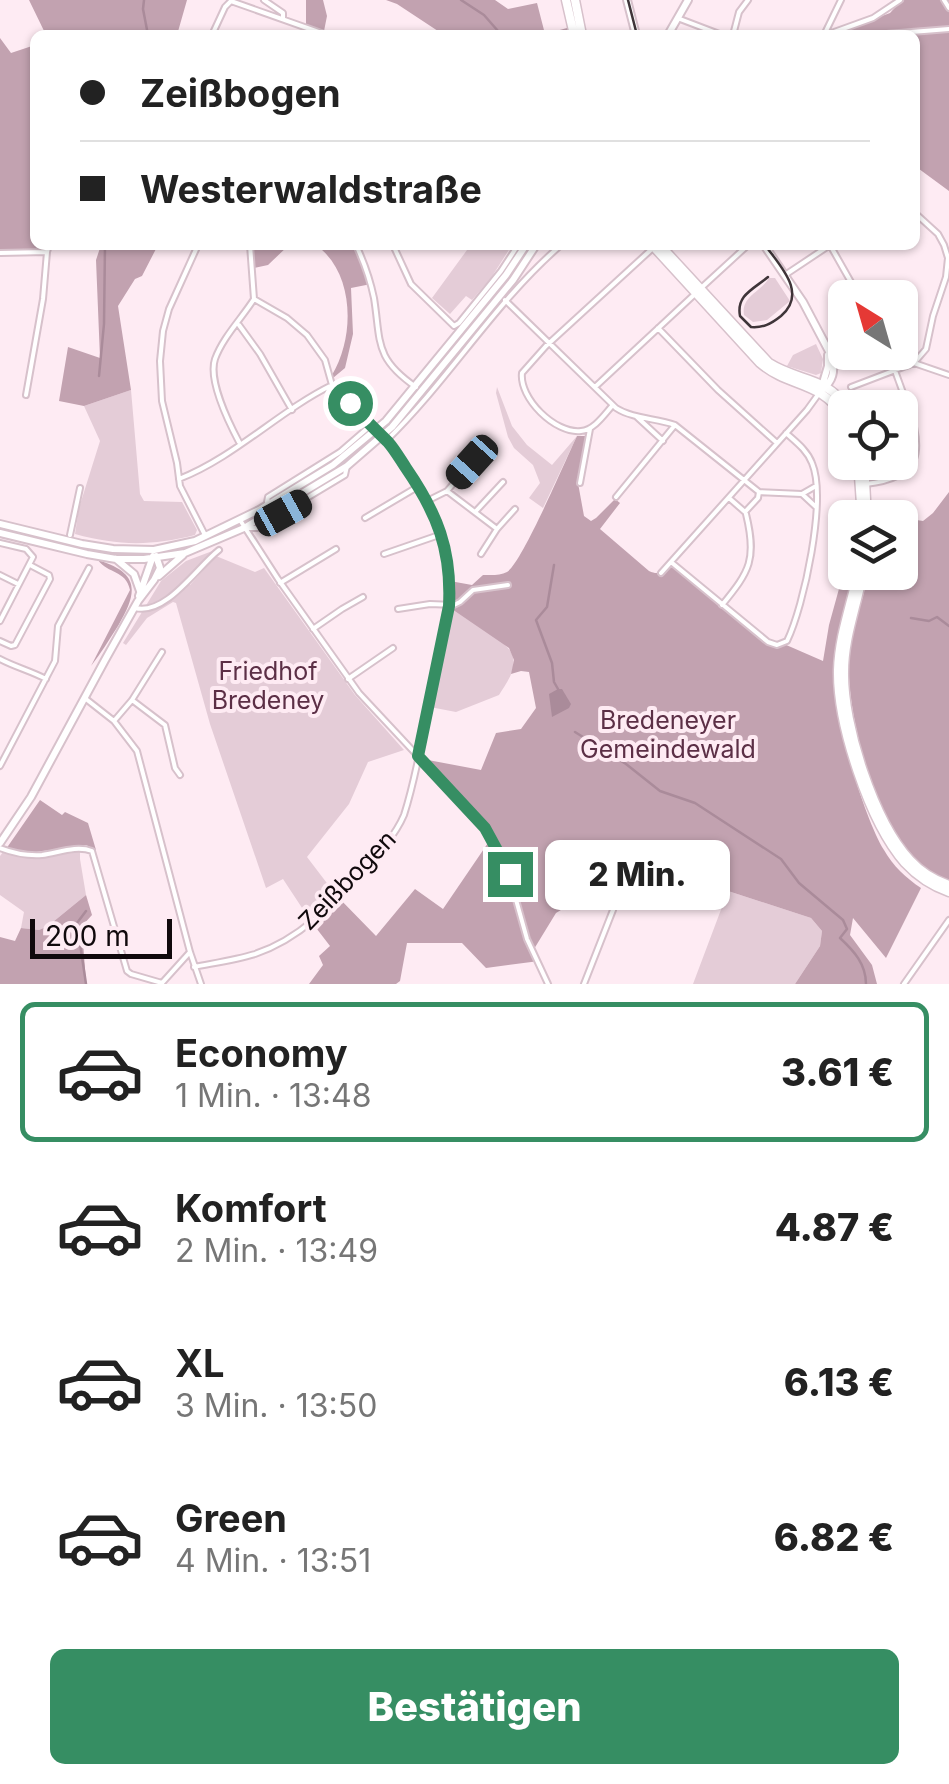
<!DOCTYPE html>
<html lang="de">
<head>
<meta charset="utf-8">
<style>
  body { margin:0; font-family:Inter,sans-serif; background:#f2f2f2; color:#222; height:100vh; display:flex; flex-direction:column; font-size:38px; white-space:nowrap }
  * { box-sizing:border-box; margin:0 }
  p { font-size:32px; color:#767676 }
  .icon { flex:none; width:55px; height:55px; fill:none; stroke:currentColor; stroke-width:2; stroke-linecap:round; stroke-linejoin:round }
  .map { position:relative; height:984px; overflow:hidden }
  .drawer { display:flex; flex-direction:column; background:#fff; flex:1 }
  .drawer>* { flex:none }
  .top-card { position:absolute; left:30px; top:30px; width:890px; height:220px; border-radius:15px; box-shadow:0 2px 8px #0004; display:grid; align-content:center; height:220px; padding:0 50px; background:#fff }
  .needle { width:65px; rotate:323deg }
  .buttons { position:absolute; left:828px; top:280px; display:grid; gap:20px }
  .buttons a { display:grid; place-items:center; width:90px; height:90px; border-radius:15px; background:#fff; box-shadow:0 2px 8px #0004; font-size:50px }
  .scale { position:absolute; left:30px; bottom:25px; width:142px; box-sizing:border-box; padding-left:10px; border:5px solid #10090c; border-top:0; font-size:28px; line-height:35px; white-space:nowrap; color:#10090c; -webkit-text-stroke:8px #feebf3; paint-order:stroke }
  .end { position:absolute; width:45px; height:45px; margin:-22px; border:12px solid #368e63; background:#fff; box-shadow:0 0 0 5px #fff }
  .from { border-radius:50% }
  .bubble { position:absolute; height:70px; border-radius:15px; background:#fff; box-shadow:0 2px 8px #0004; font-size:32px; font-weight:800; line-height:70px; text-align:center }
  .car { position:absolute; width:30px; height:60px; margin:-30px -15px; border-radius:12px; box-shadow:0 0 8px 2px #0007; background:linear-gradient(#222 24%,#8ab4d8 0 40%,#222 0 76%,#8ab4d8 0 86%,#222 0) }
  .top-card b { display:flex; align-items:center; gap:35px; height:95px; font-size:38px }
  .top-card b+b { border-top:2px solid #e0e0e0 }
  .top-card i { width:25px; height:25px; background:#222 }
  ul { padding:18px 0 0; list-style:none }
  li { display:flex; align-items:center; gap:30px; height:140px; margin:0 20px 15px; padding:0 30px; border:5px solid transparent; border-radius:15px }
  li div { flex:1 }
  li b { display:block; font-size:38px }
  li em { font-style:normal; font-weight:800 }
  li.current { border-color:#368e63 }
  li>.icon { width:90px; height:90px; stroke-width:1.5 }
  .cta { display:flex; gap:20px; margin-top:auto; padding:20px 50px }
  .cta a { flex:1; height:115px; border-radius:15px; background:#368e63; color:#fff; font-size:40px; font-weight:800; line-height:115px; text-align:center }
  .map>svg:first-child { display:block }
</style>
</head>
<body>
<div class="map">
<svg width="949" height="984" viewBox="0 0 949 984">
  <rect width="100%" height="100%" fill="#feebf3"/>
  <path fill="#e4ccd7" d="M462,245H512L491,278L472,300L466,296L450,314L432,298L467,250Z
    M769,278H775L790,301L767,320L753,322L744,315C741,296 761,292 769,278Z
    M816,344L823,359L821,373L816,375L787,366L793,355Z
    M497,387L512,426L527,445L552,465L577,436L543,508L529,498L540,483L533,465L514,448L508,437L496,393Z
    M131,390L140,494L144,501L182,502L197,530L195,535C151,546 119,546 75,534L79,508L100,441L84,406Z
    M215,550L187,579L190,585L216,556L255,572L264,568L355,695L404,750L368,762L349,804L307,857L336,895L310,920L283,879L266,888L210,724L176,603L173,602L147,618L126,645L123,643L161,581L186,561Z
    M449,607C464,615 510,641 513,657C516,671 506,684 499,695L456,712L430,707Z
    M80,849V859L86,895L48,926L39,930L21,928L24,912L0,895V856L3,852L34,857Z
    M728,891L811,918L822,931L820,946L795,984H693Z"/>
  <path fill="#c2a2b0" d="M29,0H187L177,35H46Z
    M306,0H323L327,16L324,31L306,24Z
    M386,0H495L508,9L537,3L545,34L567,28L569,35H444L397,4Z
    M902,0H949V191L915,166V35H832L890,13Z
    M0,38L11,53L35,45V245H47L40,250L3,252L0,249Z
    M101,245H158L142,276L135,279L118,306L131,390L84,406L59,401L68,347L100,358L96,260Z
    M251,245H289L268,265L254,268Z
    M316,245H355L371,284L351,288L353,334L345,368L333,378L332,375C355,337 355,273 316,245Z
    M577,436H587L578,483L584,516L591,521L596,518L615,499L620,503L600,529L649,571C660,576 663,571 671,563L771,645L784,644L823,661L829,625L845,567V572L855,573C846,608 836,642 835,679C834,716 864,818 884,850C893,866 906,878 921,888L886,958L853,918L850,935L872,965L877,984H795L820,946L822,931L811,918L728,891L701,879L648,867L613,870L595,877L574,902L556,913L534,949L539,961L486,968L462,943H407L400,981L396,984H309L323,965L319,956L330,946L310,920L336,895L376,936L415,889L443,909L492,837L486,826L428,760L481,770L496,733L521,729L536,708L529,672L521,671L511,674L514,660L509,648L449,607L450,581L472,585L483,575C490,575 500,576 507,572C522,563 566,459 577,436Z
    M949,492V881C937,875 926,870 916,860C875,822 845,711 849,656C851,627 864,601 868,573L900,572V518L871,517V513L923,521L933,513Z
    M98,560C140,573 138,592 118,626C109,640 101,653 91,666L130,590C126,570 108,574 98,560Z
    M40,800L62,815L65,812L88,823L96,850L86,845L29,853L6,849Z
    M86,895L92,915L82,926L86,984H0V937L15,941L21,928L39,930L48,926Z"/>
  <path fill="#aa8b9a" d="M558,689H562L571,704L569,708L552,717L549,694Z"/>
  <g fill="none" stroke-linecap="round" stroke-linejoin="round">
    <path stroke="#aa8b9a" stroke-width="2.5" d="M144,0L143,9L148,35
      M461,0L484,15L498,31
      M99,376L104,324L105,245
      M554,565L547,607L536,620L552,663L554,682L558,689
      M911,618L929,621L937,617L949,626
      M575,732L626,764L660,791L695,803L781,859L799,883L843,920L847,929L840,938C854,951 866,964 866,984
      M86,984L77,923L86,911"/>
    <g stroke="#d7c1cb" stroke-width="8">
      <path id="street" d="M264,0L283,13V19
        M944,0L949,8
        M680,19L722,35
        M212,35L225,7L231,1L327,35
        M733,35L739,12L748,0
        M824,35L841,0
        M826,35L873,18L900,0
        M874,35L949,29
        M198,245L169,309L163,331L160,361L162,401L177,463L180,486L205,535
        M250,245L254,299L287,318L307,335L325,360L332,385L373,429
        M356,245C364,262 370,279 374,298C381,342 374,358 416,387
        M393,245L411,284L454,326L459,323L501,271L518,245
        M830,245L860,298
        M0,253L47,252
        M785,275L830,245
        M700,289L748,245
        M505,300L616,408C633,419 656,418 675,425L759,492L758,498L745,512L729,498
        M239,325L260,354L292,410
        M658,328L718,390L777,443
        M914,363L949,375
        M595,387L696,293
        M851,387L914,363L926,349L933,316L946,277L948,258L944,245L938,234L915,213
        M26,395L43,299L47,252L49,245
        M612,406C604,415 594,430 581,431C555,434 519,398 522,373L546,346L654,247
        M637,417L663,441
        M386,441C449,380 494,303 561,245
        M239,442C229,423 208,380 215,359C223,337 242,318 254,299
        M179,479C235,457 279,411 332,385
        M580,483L590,429
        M866,484C921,478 924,452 908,406C901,388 895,370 888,352
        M447,491L497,529
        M759,492L802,494L816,486
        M802,494L816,507
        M616,497L675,425
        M427,501L447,491L472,462
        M267,502L268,497L340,452L370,426
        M476,511L503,482
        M365,518L419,486
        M240,520L278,579L359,693L485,828L506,864L527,939L548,984
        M249,528H257L345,475L347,466
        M70,535L80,488
        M0,543L26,549L33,557L0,621
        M384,554L442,534
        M481,554L497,529L515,509
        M671,562L768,642L777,645L787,641C804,606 827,499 812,463C807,450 796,442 786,433
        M661,573L807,410L820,392
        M0,575L18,584
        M280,583L336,549
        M722,605C750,571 757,559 746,514
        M135,608C166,616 197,567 219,550
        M398,609L430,604L454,605L460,602L473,590L508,585
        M313,629L342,609L363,597
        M0,641L11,646L15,645L50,579L49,575L30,565
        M0,659C15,667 31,671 46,679
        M348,679L393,648
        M86,699L114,721L137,751L190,952L201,984
        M132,700L165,725L175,768L180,775
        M114,721L132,700L162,652
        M0,766L55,661L58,626L89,568
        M0,848C13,853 27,856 42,855C58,853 76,845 92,851L127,971L131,974L162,983L190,952
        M194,967C214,963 235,960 255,954C300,939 332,905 363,870C379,853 395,836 404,815C416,778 422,739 430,701C448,611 467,553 409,472C399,459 392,446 380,436
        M584,984L613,910L620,882
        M904,984L949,920"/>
    </g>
    <g stroke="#d7c1cb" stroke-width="10">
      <path id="secondary" d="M627,0L636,35
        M668,35L688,0
        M764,245L803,302L832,357C835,372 833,381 822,390
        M822,386L828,366V355
        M0,524L82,544L113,549L154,550L195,541L259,510L333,465L386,421L506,275L526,245
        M0,533L87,554L116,559H144L185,553L244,528L347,466L392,427L513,280L536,245
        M116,559L134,574L140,591
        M159,576L183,555
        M139,596L153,556
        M0,843L31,797L105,660L138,601L154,580L160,568L156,556"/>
    </g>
    <g stroke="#d7c1cb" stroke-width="11">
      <path id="primary" d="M566,0L574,35
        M575,0L582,35
        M652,245L760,363C791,389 819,379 845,418
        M660,245L769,363C799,382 824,375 848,408
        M858,462L862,518
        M864,462L867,518
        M858,572C851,605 839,636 838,670C837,724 869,822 905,863C917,876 932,886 949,892
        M863,572C857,606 844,637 844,672C843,725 874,821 910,860C921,872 934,880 949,885"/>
    </g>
    <use href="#street" stroke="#fff" stroke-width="4"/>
    <use href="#secondary" stroke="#fff" stroke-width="6"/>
    <use href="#primary" stroke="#fff" stroke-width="8"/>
    <path stroke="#3f3539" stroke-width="2.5" d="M628,0L637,35
      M765,245C780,266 808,293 781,316C771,324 763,328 751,327L740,316C736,295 754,289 768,277"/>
  </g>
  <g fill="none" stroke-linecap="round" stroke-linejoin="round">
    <path stroke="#368e63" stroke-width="12" d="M350,403C362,417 375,429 388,442C395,450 400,459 406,468C437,513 452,550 449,606L418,756L485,828L510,874"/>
  </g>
  <g text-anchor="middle" stroke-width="8" stroke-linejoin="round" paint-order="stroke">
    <g font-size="25" fill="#5c2f46" stroke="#feebf3">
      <text x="268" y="680">Friedhof<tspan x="268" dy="29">Bredeney</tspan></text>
      <text x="668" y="729">Bredeneyer<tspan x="668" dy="29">Gemeindewald</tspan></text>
    </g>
    <g font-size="25" fill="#10090c" stroke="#feebf3">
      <text transform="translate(347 880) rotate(-46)" y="9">Zeißbogen</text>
    </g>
  </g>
</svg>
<div class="buttons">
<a><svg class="needle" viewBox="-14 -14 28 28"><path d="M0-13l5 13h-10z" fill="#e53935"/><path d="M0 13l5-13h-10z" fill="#767676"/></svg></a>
<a><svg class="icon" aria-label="locate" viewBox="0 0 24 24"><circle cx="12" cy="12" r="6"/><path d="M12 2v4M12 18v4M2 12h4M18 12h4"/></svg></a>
<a><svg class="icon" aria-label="layers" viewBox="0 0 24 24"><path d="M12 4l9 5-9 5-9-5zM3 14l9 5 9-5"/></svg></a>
</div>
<div class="scale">200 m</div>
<i class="end from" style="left:350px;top:403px"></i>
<i class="end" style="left:510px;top:874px"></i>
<div class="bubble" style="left:545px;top:840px;width:185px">2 Min.</div>
<i class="car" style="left:472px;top:462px;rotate:222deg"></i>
<i class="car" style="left:283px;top:513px;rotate:61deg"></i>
<div class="top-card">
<b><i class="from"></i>Zeißbogen</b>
<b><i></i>Westerwaldstraße</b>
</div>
</div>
<section class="drawer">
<ul>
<li class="current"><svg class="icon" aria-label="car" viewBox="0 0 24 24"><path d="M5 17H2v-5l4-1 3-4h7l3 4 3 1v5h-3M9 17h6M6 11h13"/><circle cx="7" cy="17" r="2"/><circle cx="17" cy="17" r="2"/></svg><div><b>Economy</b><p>1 Min. · 13:48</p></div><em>3.61 €</em></li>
<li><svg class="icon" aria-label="car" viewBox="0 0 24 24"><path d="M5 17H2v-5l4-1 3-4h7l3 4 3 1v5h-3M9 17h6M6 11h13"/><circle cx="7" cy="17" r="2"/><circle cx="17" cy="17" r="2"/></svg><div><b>Komfort</b><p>2 Min. · 13:49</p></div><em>4.87 €</em></li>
<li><svg class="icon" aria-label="car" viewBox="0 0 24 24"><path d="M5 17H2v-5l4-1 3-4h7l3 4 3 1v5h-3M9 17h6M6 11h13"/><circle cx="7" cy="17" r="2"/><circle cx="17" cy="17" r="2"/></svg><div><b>XL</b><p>3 Min. · 13:50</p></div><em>6.13 €</em></li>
<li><svg class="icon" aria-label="car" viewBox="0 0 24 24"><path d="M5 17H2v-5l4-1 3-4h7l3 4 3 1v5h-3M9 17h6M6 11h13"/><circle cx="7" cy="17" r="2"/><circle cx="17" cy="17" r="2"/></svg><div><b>Green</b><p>4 Min. · 13:51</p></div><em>6.82 €</em></li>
</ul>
<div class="cta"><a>Bestätigen</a></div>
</section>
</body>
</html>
